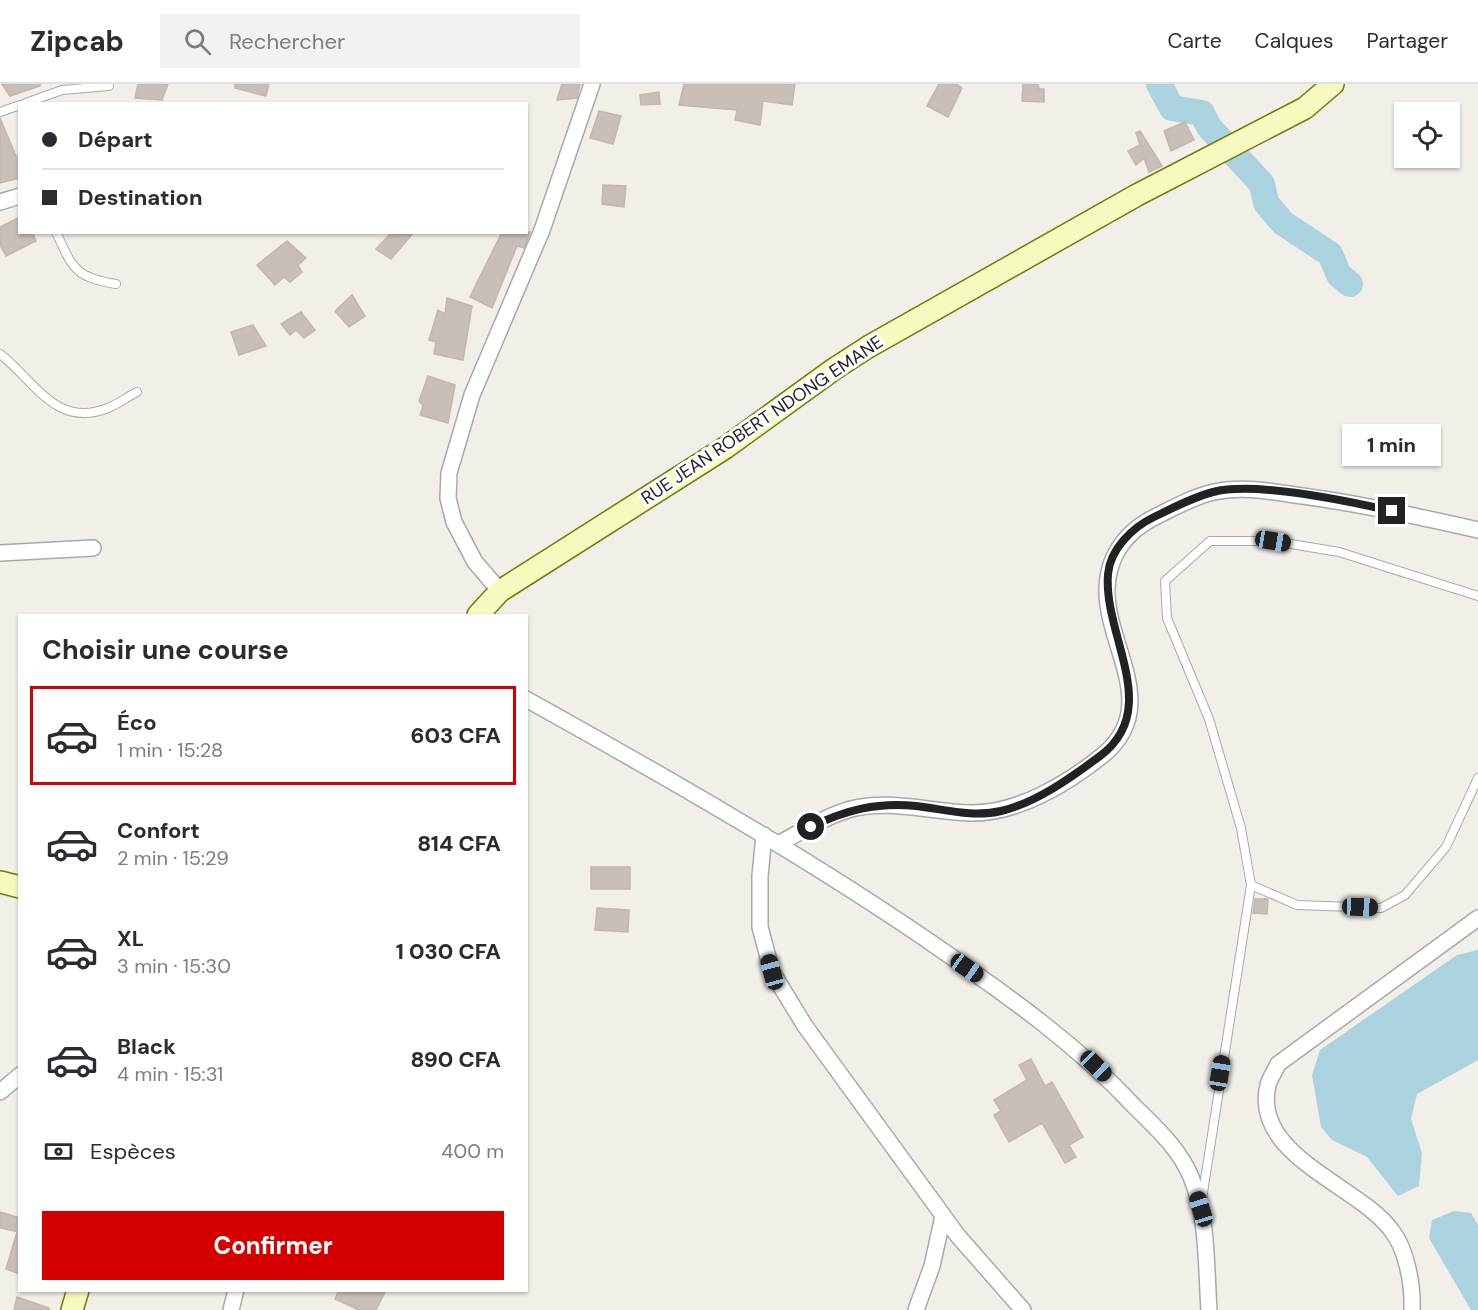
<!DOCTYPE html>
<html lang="fr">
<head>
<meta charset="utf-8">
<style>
  body { margin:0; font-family:"DM Sans",sans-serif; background:#f2f2f3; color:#2b2b33; height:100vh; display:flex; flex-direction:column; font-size:22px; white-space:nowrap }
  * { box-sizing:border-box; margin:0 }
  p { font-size:20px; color:#7c7c81 }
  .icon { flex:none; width:33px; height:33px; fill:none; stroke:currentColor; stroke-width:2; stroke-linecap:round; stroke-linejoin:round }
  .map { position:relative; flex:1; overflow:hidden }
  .drawer { position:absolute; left:18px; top:530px; width:510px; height:678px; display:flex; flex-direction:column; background:#fff; border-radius:0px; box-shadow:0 2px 4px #0004 }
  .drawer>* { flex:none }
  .guide { position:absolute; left:18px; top:18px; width:510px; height:132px; border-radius:0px; box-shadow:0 2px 4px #0004; display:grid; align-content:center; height:132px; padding:0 24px; background:#fff }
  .buttons { position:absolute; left:1394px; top:18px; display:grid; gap:12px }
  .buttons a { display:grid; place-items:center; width:66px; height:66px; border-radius:0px; background:#fff; box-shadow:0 2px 4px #0004; font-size:30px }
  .end { position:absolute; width:27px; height:27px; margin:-14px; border:8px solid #222; background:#fff; box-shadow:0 0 0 3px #fff }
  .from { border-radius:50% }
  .bubble { position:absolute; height:42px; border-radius:0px; background:#fff; box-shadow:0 2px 4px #0004; font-size:20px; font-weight:800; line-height:42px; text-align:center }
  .car { position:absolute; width:18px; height:36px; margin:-18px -9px; border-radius:8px; box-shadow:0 0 4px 2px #0007; background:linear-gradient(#222 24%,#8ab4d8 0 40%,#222 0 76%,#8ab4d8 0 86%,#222 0) }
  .guide b { display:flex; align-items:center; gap:21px; height:57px; font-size:22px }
  .guide b+b { border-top:2px solid #e1e1e2 }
  .guide i { width:15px; height:15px; background:#2b2b33 }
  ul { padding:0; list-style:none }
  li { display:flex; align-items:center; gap:18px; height:99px; margin:0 12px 9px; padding:0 12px; border:3px solid transparent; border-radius:0px }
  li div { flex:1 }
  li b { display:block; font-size:22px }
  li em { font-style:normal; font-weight:800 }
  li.current { border-color:#d40000 }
  li>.icon { width:54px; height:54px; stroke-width:1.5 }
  h2 { padding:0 24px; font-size:27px; line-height:72px }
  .pay { display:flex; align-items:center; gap:15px; height:66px; padding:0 24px; font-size:22px }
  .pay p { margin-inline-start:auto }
  .cta { display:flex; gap:12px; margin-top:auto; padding:12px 24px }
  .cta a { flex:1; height:69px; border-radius:0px; background:#d40000; color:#fff; font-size:24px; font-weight:800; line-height:69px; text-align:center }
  header { display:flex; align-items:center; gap:36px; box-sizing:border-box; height:84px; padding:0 30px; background:#fff; border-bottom:2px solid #e1e1e2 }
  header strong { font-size:28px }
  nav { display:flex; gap:33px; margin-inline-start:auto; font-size:21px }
  .search { width:420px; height:54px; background:#f2f2f3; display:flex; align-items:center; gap:15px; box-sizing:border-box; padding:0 21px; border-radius:0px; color:#7c7c81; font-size:22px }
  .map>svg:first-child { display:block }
</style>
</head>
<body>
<header>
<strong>Zipcab</strong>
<div class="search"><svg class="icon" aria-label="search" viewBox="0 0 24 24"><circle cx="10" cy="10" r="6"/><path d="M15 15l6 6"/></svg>Rechercher</div>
<nav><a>Carte</a><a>Calques</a><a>Partager</a></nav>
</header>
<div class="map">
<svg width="1478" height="1226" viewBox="0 0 1478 1226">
  <rect width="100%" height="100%" fill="#f2efe9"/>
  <path fill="#aad3df" d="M1478,866V976L1417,1010L1411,1035L1422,1069L1419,1102L1398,1112L1367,1073L1332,1056L1321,1043L1312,991L1320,966L1457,871Z
    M1454,1127L1471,1129L1478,1141V1226H1471L1429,1154L1432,1136Z"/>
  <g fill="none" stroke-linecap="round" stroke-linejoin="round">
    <path stroke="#aad3df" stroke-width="26" d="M1159,0L1172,24L1202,29L1209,43L1262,100L1266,119L1283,139L1330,170L1339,191L1350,200"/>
  </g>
  <path fill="#c7bfb8" stroke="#c4b6ab" stroke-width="1.5" d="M2,0H40V2L10,12Z
    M138,0H168L162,16L135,14Z
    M235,0H269L266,12L235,4Z
    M562,0H580L577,14L557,16Z
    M684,0H795L792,21L763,17L760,41L735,36L737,26L679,21Z
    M939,0H956L962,4L948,33L927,22Z
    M1023,0H1038L1039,5H1044V18L1022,17Z
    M659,8L660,20L641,21L640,11Z
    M599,27L621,32L613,60L590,54Z
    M0,34L16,72L20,73V94L0,99Z
    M1185,38L1194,56L1171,67L1164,47Z
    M1140,47L1162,82L1149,88L1144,74L1136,81L1128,67L1140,61L1136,49Z
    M603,101L626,102L624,123L602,120Z
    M20,133V148H32L36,157L6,172L0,161V143Z
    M392,148H414L391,175L376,165Z
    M502,148H530L524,164L517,162L492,224L470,213Z
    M287,157L306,174L298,181L302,188L290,198L284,193L275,201L257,181Z
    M352,211L365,232L349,243L335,227Z
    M447,214L472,222L463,276L434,270L436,258L429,256L438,226L445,230Z
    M301,228L315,246L304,254L296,246L290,251L281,240Z
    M253,241L266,262L239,271L231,248Z
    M428,292L455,301L448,339L420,331L423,322L419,317Z
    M591,783H630V805H591Z
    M1255,815H1268L1267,830L1253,829Z
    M597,824L629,826L628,848L595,846Z
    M1031,975L1045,1002L1052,998L1083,1053L1069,1061L1076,1073L1065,1079L1042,1039L1009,1058L994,1031L1001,1027L994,1016L1027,996L1019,981Z
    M0,1128L20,1134V1148L0,1144Z
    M17,1148L20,1149V1190L6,1185Z
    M339,1206H386L376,1226H359L335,1215Z
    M17,1213L49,1224V1226H14Z"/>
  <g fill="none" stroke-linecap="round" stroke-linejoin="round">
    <g stroke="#a9a9a9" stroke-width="10">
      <path id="lane" d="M23,20L62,6L109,2
        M0,28L20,21
        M56,148C73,185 75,193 116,200
        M0,270C35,297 56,345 108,324C118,320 127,313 137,308
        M1251,801L1297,821L1381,824L1405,811L1446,763L1478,694
        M1202,1115L1251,801L1241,744L1209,635L1167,534L1165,497L1210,457H1273L1339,468L1478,512"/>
    </g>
    <g stroke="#a9a9a9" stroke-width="18">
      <path id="street" d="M0,118L20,112
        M0,469L93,464
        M500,507L475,478L454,438L448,414L449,389L472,311L542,146L592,0
        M526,615C668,694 810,775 943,867C1011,914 1077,961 1134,1022C1155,1043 1179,1064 1191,1093C1208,1133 1206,1183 1209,1226
        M764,751L760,792V843L772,888L805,942L958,1152L1023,1226
        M778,760C801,748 826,732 851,725C891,715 930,728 970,729C1017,730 1067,700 1103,671C1160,624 1109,566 1107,510C1106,474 1125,447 1157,432C1175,423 1195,412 1214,408C1241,402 1268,407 1295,411C1357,419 1417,432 1478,446
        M0,1008L20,991
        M231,1226L236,1206
        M916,1226L932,1182L943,1132
        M1412,1226C1413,1202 1407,1166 1392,1147C1359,1101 1251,1072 1268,1001C1270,994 1275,987 1278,980L1478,834"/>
    </g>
    <g stroke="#707d05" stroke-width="24">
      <path id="secondary" d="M478,531L500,507L725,364L834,285L868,263L1137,111L1305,24L1333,0
        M0,798L20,803
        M72,1226L78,1206"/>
    </g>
    <use href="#lane" stroke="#fff" stroke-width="8"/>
    <use href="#street" stroke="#fff" stroke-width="15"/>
    <use href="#secondary" stroke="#f7fabf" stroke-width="21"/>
  </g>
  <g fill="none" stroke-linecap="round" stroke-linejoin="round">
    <path stroke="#222" stroke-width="8" d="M811,743C845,726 877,718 916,722C943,725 973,734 1001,727C1036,719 1072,693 1100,672C1163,625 1103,552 1108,490C1110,465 1133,443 1154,433C1173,424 1193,413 1213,408C1255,397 1348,417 1392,427"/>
  </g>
  <g text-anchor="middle" stroke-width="6" stroke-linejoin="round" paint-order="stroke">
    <g font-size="18" fill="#222" stroke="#fff">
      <text transform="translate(762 336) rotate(-34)" y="6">RUE JEAN ROBERT NDONG EMANE</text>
    </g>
  </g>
</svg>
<div class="buttons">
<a><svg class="icon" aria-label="locate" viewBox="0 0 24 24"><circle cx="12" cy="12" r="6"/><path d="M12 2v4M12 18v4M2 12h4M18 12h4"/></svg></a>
</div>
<i class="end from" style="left:811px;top:743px"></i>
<i class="end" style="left:1392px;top:427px"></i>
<div class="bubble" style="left:1342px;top:340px;width:99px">1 min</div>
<i class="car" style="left:1273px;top:457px;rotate:100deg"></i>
<i class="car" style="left:1360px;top:823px;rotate:92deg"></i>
<i class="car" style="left:967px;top:884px;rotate:125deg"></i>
<i class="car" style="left:772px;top:888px;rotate:345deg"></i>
<i class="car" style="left:1096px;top:982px;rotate:134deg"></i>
<i class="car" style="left:1220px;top:989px;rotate:9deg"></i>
<i class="car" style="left:1201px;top:1125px;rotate:343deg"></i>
<div class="guide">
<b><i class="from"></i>Départ</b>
<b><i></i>Destination</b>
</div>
<section class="drawer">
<h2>Choisir une course</h2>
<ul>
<li class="current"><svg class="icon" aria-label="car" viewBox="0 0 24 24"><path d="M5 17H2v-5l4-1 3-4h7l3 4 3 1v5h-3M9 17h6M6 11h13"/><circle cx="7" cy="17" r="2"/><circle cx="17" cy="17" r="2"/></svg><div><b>Éco</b><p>1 min · 15:28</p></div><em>603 CFA</em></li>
<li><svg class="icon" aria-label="car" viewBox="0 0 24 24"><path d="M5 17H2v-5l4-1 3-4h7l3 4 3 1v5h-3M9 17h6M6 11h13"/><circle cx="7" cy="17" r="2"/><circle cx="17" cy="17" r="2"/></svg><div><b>Confort</b><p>2 min · 15:29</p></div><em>814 CFA</em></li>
<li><svg class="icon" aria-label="car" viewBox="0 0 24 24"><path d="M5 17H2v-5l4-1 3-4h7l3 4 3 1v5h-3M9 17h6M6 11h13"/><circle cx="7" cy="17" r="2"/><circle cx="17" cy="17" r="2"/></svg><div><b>XL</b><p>3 min · 15:30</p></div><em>1 030 CFA</em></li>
<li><svg class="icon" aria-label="car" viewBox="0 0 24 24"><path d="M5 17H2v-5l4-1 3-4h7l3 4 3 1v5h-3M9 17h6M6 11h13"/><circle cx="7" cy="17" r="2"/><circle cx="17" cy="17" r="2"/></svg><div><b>Black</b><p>4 min · 15:31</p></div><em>890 CFA</em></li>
</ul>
<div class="pay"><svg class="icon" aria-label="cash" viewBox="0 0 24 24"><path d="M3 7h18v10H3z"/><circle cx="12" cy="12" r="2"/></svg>Espèces<p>400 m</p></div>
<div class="cta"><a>Confirmer</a></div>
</section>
</div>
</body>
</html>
